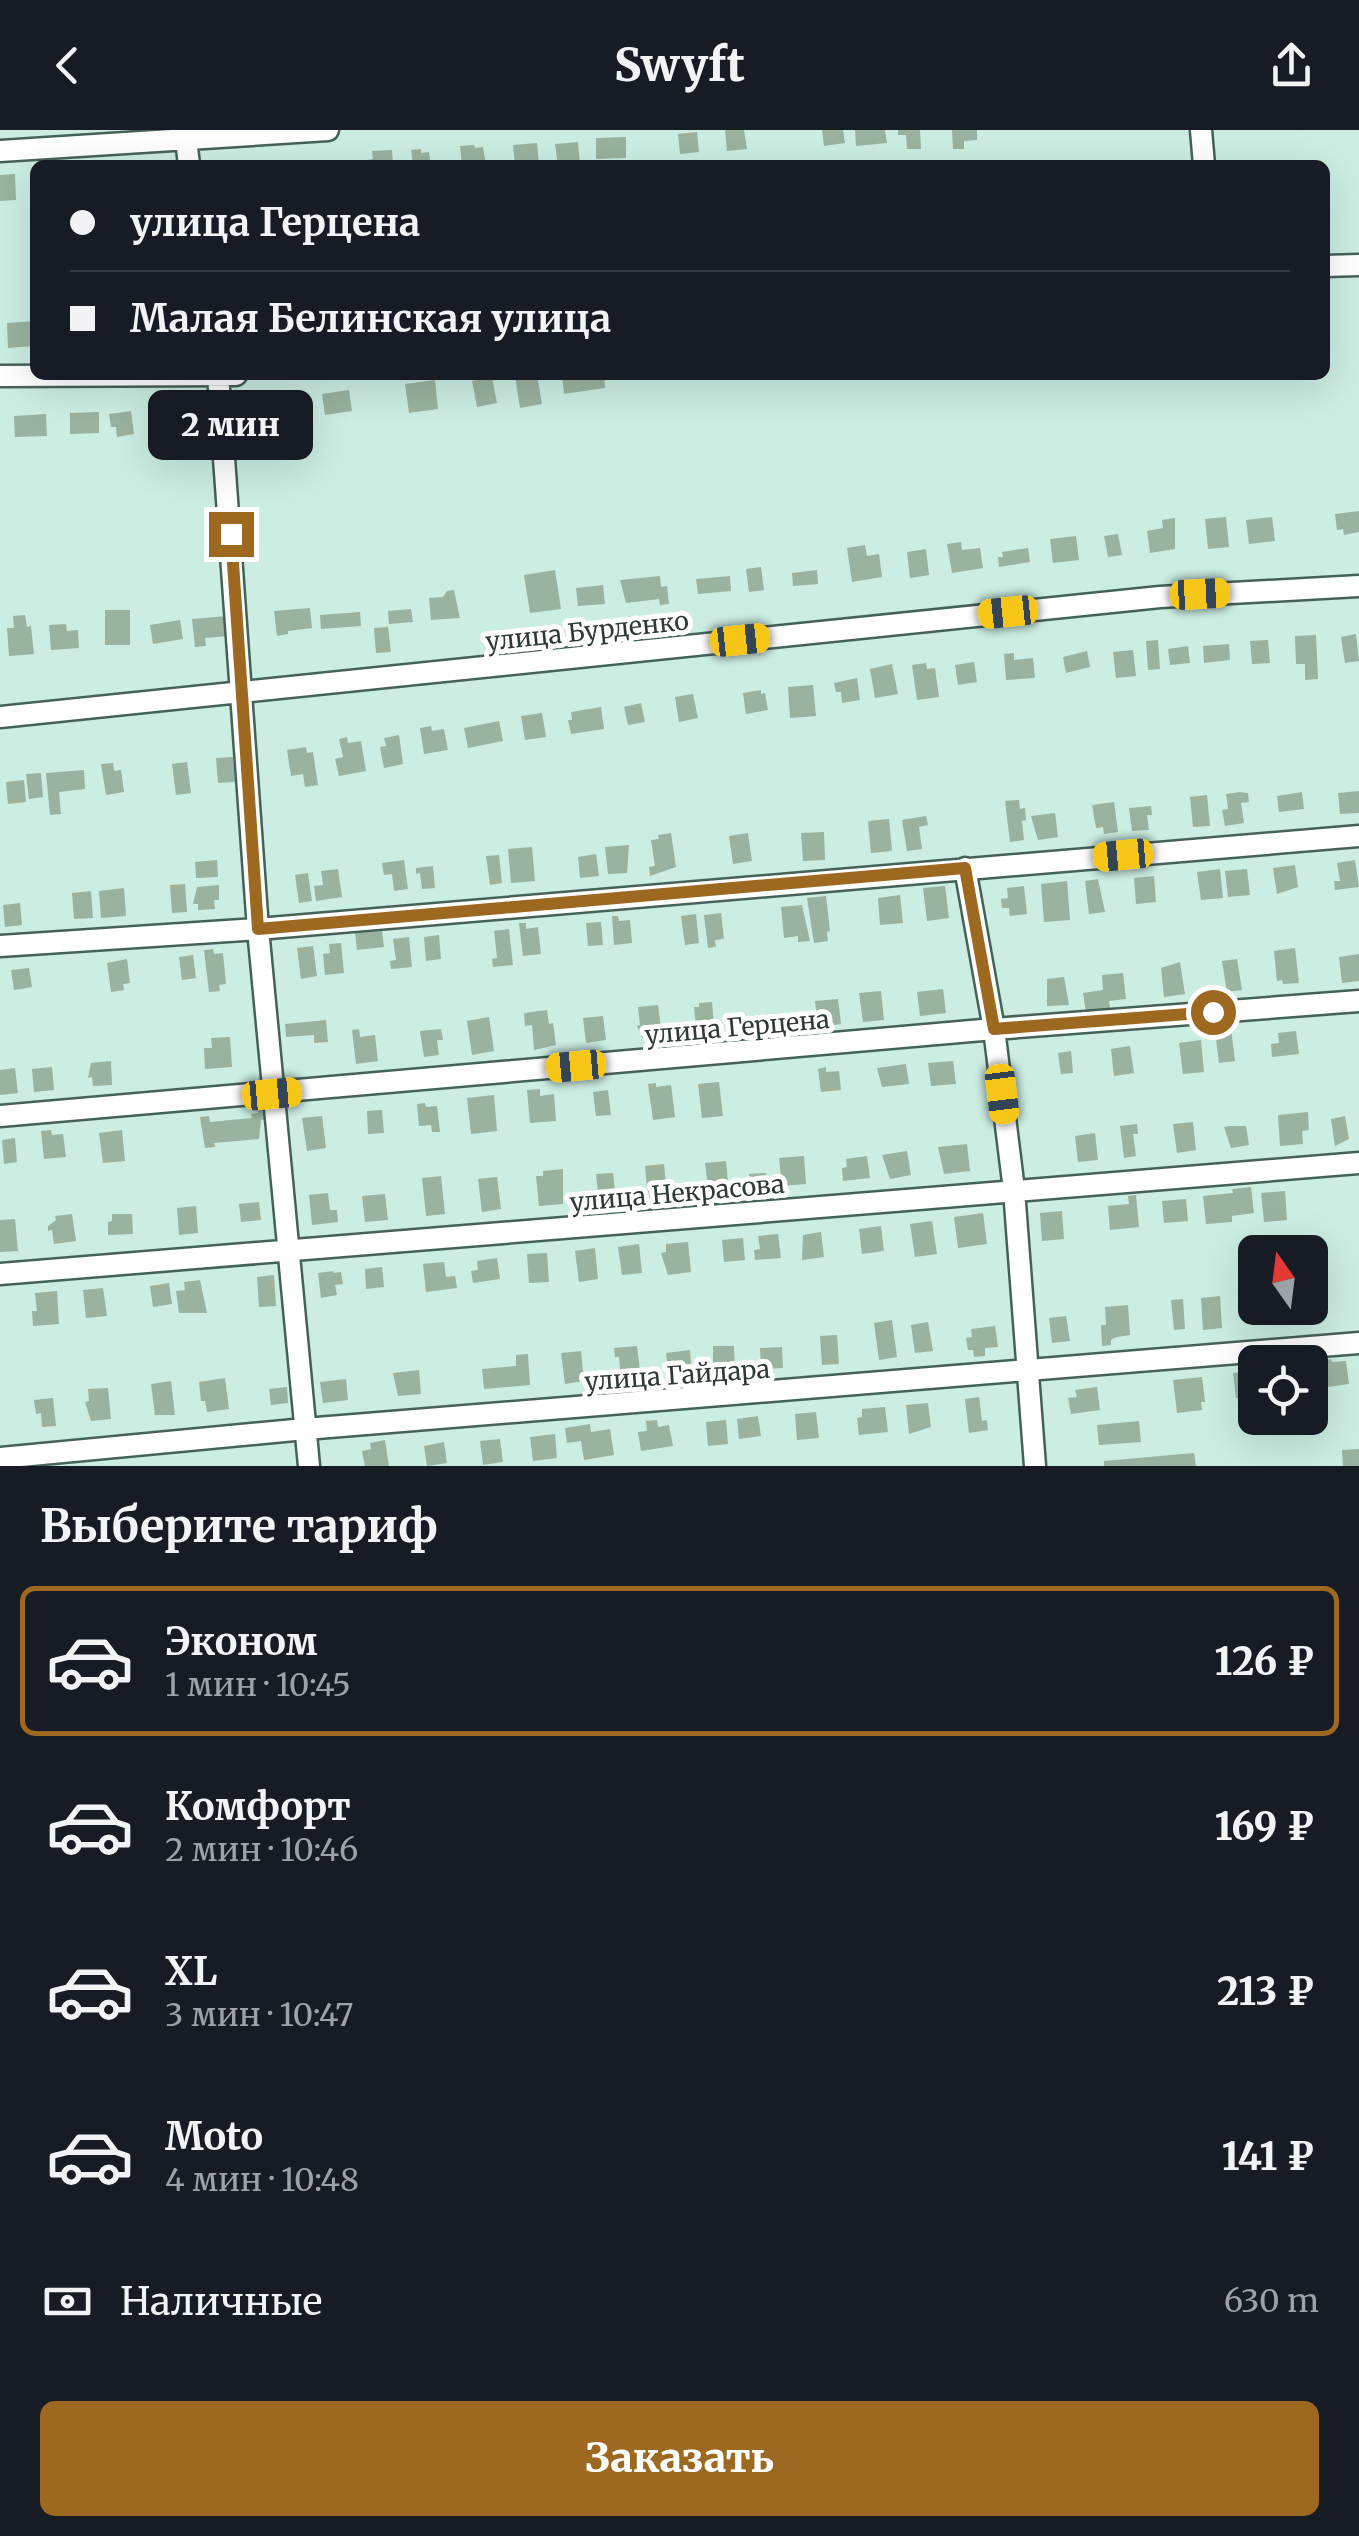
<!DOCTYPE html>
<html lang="ru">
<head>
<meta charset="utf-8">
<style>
  body { margin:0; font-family:Merriweather,serif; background:#20242c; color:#f1f3f6; height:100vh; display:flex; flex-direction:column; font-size:38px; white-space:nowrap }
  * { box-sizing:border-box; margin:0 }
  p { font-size:32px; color:#9ea1a6 }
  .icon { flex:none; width:55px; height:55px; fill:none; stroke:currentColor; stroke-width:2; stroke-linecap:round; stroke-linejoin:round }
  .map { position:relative; height:1336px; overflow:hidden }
  .details { display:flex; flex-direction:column; background:#171b24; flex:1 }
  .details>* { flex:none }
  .guide { position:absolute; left:30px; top:30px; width:1300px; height:220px; border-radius:15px; box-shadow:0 10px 40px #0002; display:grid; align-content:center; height:220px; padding:0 40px; background:#171b24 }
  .needle { width:65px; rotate:346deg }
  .buttons { position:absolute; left:1238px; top:1105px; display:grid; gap:20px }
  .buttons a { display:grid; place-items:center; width:90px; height:90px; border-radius:15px; background:#171b24; box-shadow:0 10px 40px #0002; font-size:50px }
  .end { position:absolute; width:45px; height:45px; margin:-22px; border:12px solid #9d6820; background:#fff; box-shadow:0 0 0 5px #fff }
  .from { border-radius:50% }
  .bubble { position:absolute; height:70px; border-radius:15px; background:#171b24; box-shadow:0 10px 40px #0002; font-size:32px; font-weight:800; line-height:70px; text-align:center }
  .car { position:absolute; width:30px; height:60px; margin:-30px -15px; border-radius:12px; box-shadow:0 0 8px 2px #0007; background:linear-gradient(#f5c518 24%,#345 0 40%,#f5c518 0 76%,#345 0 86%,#f5c518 0) }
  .guide b { display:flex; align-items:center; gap:35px; height:95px; font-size:38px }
  .guide b+b { border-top:2px solid #363941 }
  .guide i { width:25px; height:25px; background:#f1f3f6 }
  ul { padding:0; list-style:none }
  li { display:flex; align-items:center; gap:30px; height:150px; margin:0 20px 15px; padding:0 20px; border:5px solid transparent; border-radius:15px }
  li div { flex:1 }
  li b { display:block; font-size:38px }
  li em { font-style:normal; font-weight:800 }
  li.selected { border-color:#9d6820 }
  li>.icon { width:90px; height:90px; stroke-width:1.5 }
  h2 { padding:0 40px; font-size:45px; line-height:120px }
  .pay { display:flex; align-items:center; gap:25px; height:110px; padding:0 40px; font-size:38px }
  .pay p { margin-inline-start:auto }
  .action { display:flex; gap:20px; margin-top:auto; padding:20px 40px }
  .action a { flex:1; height:115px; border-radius:15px; background:#9d6820; color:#fff; font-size:40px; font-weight:800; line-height:115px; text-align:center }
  header { display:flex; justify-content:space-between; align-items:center; height:130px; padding:0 40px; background:#171b24; font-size:45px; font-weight:800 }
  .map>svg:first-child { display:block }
</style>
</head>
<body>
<header><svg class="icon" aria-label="back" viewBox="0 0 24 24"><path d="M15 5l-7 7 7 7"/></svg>Swyft<svg class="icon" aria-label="share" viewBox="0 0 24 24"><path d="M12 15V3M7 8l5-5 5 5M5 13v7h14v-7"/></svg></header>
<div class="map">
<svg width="1359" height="1336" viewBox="0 0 1359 1336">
  <rect width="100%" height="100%" fill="#cbede2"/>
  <path fill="#9ab2a0" d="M725,0H744L747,19L727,21Z
    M822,0H843L845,13L824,16Z
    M855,0H885L887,13L856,16Z
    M898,0H920L921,19H907L906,5H898Z
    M952,0H977V10L964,11V19H953Z
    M697,2L699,22L680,24L678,4Z
    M626,7V28L596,29V8Z
    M578,12L580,35H558L555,14Z
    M537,13L539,35H515L513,15Z
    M474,15L475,18L483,17L486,35H462L460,16Z
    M421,19V23L429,22L431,35H413L411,20Z
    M392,20L393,35H368L367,30L373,29L372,21Z
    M15,44L16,70L0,71V45Z
    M35,191V216L8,218L7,193Z
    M537,245L542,274L520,278L515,246Z
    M562,245H604L605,258L564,264Z
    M492,247L497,273L477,277L472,251Z
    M435,250L438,279L409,283L405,254Z
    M349,260L352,281L325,285L322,264Z
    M306,263L309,278L289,282L286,267Z
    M257,270L260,293L236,296L233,273Z
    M184,271V276L206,275L207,290L172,292V272Z
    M131,281L134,304L117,307L116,297H111L109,284Z
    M99,282V303L70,304V283Z
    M46,284L47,306L15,307L14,286Z
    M1359,381V402L1344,405L1343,399L1337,400L1335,384Z
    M1226,387L1229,417L1208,419L1205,389Z
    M1272,387L1275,411L1249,414L1246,390Z
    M1175,388V419L1150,423L1147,401L1163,398L1162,390Z
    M1118,404L1122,425L1108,427L1104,406Z
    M1076,406L1079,430L1053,433L1050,409Z
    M961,412L962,420L980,418L983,438L952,443L947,414Z
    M865,415L867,426L879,424L882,447L852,452L847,418Z
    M1028,418L1030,432L999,437L998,427H1003L1002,422Z
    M926,419L929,445L910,448L907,422Z
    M761,437L764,460L749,462L746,439Z
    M555,440L561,479L530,483L524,445Z
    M817,440L818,454L793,456L792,443Z
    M660,446L661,457L667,456L669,474L660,475L659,469L626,473L620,450Z
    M730,446L731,461L698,464L696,449Z
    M603,455L605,474L578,476L576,458Z
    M454,460L460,488L431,490L429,468L443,467L447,461Z
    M310,478L312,498L288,501V504L277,506L274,481Z
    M411,479L413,492L389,494L388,481Z
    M105,480H130V515H105Z
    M360,482L361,496L321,499L320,485Z
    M25,485L27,497L31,496L34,524L9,526L7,498H14L13,486Z
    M227,486L229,506L205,508L206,516L195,517L192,489Z
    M180,490L183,509L153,514L150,495Z
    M66,494L67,501L78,500L79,518L51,520L49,495Z
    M388,497L391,522L376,523L374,498Z
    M1356,504L1359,531L1345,533L1341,507Z
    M1316,505L1318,549L1305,550V534H1296L1295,506Z
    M1158,510L1160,539L1148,540L1146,511Z
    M1268,510L1270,533L1252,534L1250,511Z
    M1229,514L1230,530L1204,533L1203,516Z
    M1188,516L1190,533L1170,535L1168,519Z
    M1133,520L1136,546L1116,548L1113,522Z
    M1087,521L1090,537L1066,543L1063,527Z
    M1014,523V530L1033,528L1035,548L1006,550L1004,524Z
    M974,532L977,552L958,555L955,535Z
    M926,533L927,539L935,538L939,567L917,570L912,535Z
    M892,534L898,564L875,568L870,539Z
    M857,548L860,570L842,573L841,562H836L834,553Z
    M813,555L816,586L790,588L788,557Z
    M761,560V564L765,563L768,580L746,584L743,563Z
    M693,564L698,588L679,592L675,567Z
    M641,573L645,592L628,595L624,577Z
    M601,577L604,599L571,604L568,590H572L571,582Z
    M542,583L546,607L525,610L521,586Z
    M499,591L503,611L468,618L464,598Z
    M431,596L432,601L444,599L448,620L424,624L420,598Z
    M399,605L403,634L384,638L380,617L386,616L384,608Z
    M347,607L348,613L361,611L366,641L339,646L335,629L343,627L339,609Z
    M306,617L307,623L313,622L318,655L305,657L303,644L291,646L287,620Z
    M233,627L235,652L218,653L216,628Z
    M187,632L191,663L176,665L172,634Z
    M113,633L114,641L121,640L124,662L106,665L101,634Z
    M84,640L85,659L59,662L61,684L50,685L46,643Z
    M41,643L43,667L29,669L26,644Z
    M24,650L26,672L8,674L6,652Z
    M1359,661V683L1340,684L1338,663Z
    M1240,662L1248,663L1249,672L1241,673L1244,693L1225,696L1222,680L1228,679L1226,664Z
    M1302,662L1304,679L1279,682L1277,666Z
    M1207,665L1210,696L1193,697L1190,667Z
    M1019,670L1020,679L1025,678L1026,690L1022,691L1024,710L1010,712L1005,671Z
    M1114,672L1118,702L1104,704L1103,697L1096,698L1092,675Z
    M1151,676L1152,685H1147L1149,700L1132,701L1129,678Z
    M1055,683L1058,707L1038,710L1031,686Z
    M926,686L928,695L919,697L922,719L907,721L902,690Z
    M889,689L892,721L871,723L868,691Z
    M824,702L825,730L803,731L801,703Z
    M671,703L676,737L650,746L649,737L655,736L651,710L659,709L658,705Z
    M748,703L752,731L733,734L729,706Z
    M629,715L627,743L608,744L605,717Z
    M532,717L535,751L511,753L508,719Z
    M596,724L599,746L580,748L578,727Z
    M499,725L502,753L490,755L486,726Z
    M217,730L218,747L196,748L195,732Z
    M404,730L408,759L394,761L392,744L384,745L382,733Z
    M1355,730L1359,757L1335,760L1334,751H1340L1337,733Z
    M1295,735L1298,757L1277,764L1273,738Z
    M433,736L435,758L422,759L420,743L416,744V738Z
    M338,739L342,767L316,771L314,756L323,755L321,741Z
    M1220,739L1223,768L1201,770L1197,742Z
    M1247,739L1250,765L1228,767L1225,741Z
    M308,743L312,771L299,773L295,745Z
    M1154,746L1156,772L1136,774L1134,748Z
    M1098,749L1105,782L1089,784L1085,751Z
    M1067,751L1070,790L1044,792L1041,754Z
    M185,754L187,782L172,783L170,755Z
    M219,755V770H214L215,779L198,780V774H193L197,757Z
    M945,756L949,788L927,791L923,758Z
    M1024,756L1027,784L1010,786L1009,778H1002L1001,769L1008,768L1007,758Z
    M124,758L126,786L101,788L99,761Z
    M91,761L93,788L74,789L72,763Z
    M900,765L903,793L880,795L878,768Z
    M826,766L830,801L827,802L828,811L814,813L807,768Z
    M20,773L22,795L5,797L3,775Z
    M802,775L810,811L798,812V806L784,808L781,777Z
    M721,783L724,809L715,810L716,817L708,818L704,785Z
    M696,784L699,813L685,815L681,786Z
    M612,786H618L619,791L630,790L632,813L614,815Z
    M601,792L603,815L588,816L586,793Z
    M519,793H526V799L538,797L541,824L523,826Z
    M509,799L513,835L493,837L492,829L497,828L494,801Z
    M382,801L384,817L357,820L355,803Z
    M439,805L441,829L426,831L424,807Z
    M409,807L412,837L391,839L390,831L396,830L393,809Z
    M341,813L344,843L325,845L323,824L330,823L329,814Z
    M313,816L317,846L301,849L297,818Z
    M1295,818L1299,853L1283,854L1282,850L1277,851L1274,821Z
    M213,819L214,824L223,823L226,854L219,855L220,861L209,862L204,820Z
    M1359,824V851L1342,853L1339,827Z
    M193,825L196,848L182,850L179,827Z
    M127,829L130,853L123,854L124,860L111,862L107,833Z
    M1237,829L1242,860L1227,862L1222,831Z
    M1180,832L1185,864L1164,867L1161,838Z
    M29,838L32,857L14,860L11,840Z
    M1123,843L1126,869L1109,871L1110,878L1086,882L1083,863L1103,860L1102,845Z
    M1064,847L1069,875L1047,876V849Z
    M943,859L946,883L920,886L917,862Z
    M881,861L884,890L863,892L859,863Z
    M838,869L841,894L818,897L815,871Z
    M712,872L715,906L697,907L694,877H699V873Z
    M658,875L662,905L642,908L637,896L640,895L638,877Z
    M547,880L549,894L553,893L556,915L534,920L532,895L525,896L524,883Z
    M603,886L606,910L586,913L583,888Z
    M489,887L494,921L472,925L467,891Z
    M326,890L328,912L314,913V905L286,907L285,894Z
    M359,899L360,907L375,905L378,931L356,934L352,900Z
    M441,899L443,910H437L439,925L424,927L420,901Z
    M1231,899L1235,931L1219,933L1215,901Z
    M1296,901L1299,924L1272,927L1271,914L1279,913L1278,903Z
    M230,907L232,937L205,939L204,918H212L211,908Z
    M1201,910L1204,942L1183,944L1179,913Z
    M1130,916L1134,943L1114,946L1111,919Z
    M1071,921L1073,943L1061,944L1058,923Z
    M111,931L112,955L93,956L92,947L88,948L91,933Z
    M953,931L956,954L931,956L928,933Z
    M906,934L909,954L882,957L877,938Z
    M52,937L54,960L34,962L32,939Z
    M826,937V942L839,941L841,960L821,962L818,939Z
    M15,938L18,963L0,965V940Z
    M719,952L723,986L702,988L698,954Z
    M656,953V957L671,955L675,987L653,990L648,954Z
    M540,959V966L554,964L556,991L530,993L527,960Z
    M608,960L611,985L596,986L593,962Z
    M494,965L497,1001L471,1004L467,968Z
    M425,973L426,977L437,976L440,1002H432L431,995L419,996L417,974Z
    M267,974L269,989L261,990L259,1009L214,1013L215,1017L205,1018L200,987L209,986L210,992L252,988L251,984L258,983L257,975Z
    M382,980L384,1003L368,1004L367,981Z
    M1308,982L1309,1000L1302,1001L1303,1014L1280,1016L1278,985Z
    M322,986L326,1018L307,1021L302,988Z
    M1345,986L1349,1009L1335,1016L1331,989Z
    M1193,992L1196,1020L1177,1023L1173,994Z
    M1137,994L1138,1004H1133L1136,1026L1124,1028L1120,996Z
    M1230,996H1246L1249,1015L1231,1018L1224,997Z
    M51,1000L52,1005L63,1004L66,1027L44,1029L41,1001Z
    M122,1000L125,1031L103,1033L99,1003Z
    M1095,1003L1098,1030L1078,1032L1075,1006Z
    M15,1008L17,1032L4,1034L2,1010Z
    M967,1014L970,1041L944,1044L938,1017Z
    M907,1021L911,1045L890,1049L882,1025Z
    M804,1026L806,1054L782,1056L779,1028Z
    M867,1026L870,1048L843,1051L842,1038L847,1037L846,1029Z
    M726,1031L729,1061L709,1064L705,1033Z
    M664,1034L667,1066L648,1068L645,1036Z
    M563,1039V1074L539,1076L536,1046H543V1041Z
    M613,1043L616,1070L599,1072L596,1044Z
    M766,1043L768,1064L750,1066L749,1044Z
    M441,1046L445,1084L426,1086L422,1048Z
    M497,1047L501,1079L482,1082L478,1049Z
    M1251,1057L1254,1083L1232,1086V1092L1206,1094L1203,1066L1233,1063L1232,1059Z
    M1285,1061L1287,1090L1264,1092L1261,1063Z
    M328,1063L330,1080H337L338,1092L312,1095L309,1065Z
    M385,1064L388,1090L365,1092L362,1066Z
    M1136,1065L1139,1097L1110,1100L1108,1076L1129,1074L1128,1066Z
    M1186,1069L1188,1091L1164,1093L1162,1071Z
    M259,1072L261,1090L241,1092L239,1074Z
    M196,1076L198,1103L179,1105L177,1078Z
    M1062,1081L1064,1109L1042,1111L1040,1083Z
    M983,1083L987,1114L958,1118L954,1087Z
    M72,1084L76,1111L54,1114L52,1100L48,1101V1096L56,1090L55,1086Z
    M112,1084H132L133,1104L108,1105V1092L112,1091Z
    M15,1089L18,1121L0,1122V1090Z
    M932,1091L937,1124L915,1127L910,1094Z
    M881,1096L884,1121L862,1124L859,1099Z
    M821,1102L824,1127L802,1130L803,1105Z
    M778,1104L781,1128L755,1130L754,1120L760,1119L758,1106Z
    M743,1108L745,1130L724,1132L722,1110Z
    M688,1112L691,1142L668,1145L661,1123L666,1122V1114Z
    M639,1114L642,1143L622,1145L618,1117Z
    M595,1118L598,1149L579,1152L575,1121Z
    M547,1123L549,1152L529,1153L527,1124Z
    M497,1128L500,1149L473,1153L471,1141L478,1140L477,1131Z
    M444,1132L446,1147L455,1146L457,1158L426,1162L423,1134Z
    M382,1137L384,1157L366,1159L365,1139Z
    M333,1141L334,1143L341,1142L343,1154L335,1155L337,1165L321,1168L318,1143Z
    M274,1145L276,1176L259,1177L257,1147Z
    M200,1150L207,1183H179L176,1161L185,1160L184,1152Z
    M169,1153L172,1174L153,1177L150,1156Z
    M103,1158L107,1186L86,1188L83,1160Z
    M57,1161L59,1194L33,1196L32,1181H37L35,1163Z
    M1220,1166L1222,1198L1203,1200L1201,1168Z
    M1183,1169L1185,1199L1174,1200L1171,1170Z
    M1128,1175L1130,1205L1117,1207L1111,1210V1215L1102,1216L1101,1195H1106L1105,1177Z
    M1066,1186L1070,1211L1052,1213L1049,1188Z
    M892,1190L897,1227L879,1230L874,1193Z
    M928,1192L933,1221L915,1223L911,1195Z
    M995,1196L998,1217L985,1218V1226L974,1227L973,1220H968L966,1208L972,1207L971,1199Z
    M837,1205L839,1234L822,1235L820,1206Z
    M637,1216L641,1248L621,1250L619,1227H615L614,1218Z
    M713,1216H734L735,1239L713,1240Z
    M782,1217L783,1238L761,1239L760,1218Z
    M690,1220L692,1246L669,1248L663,1233L667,1232L666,1223Z
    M581,1221L584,1251L565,1254L561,1223Z
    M528,1224L530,1255L484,1259L482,1239L516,1236V1225Z
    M1331,1229L1332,1232L1346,1231L1349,1254L1328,1257L1325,1230Z
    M419,1240L421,1264L398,1266L393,1243Z
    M1255,1241V1266L1236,1268L1233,1243Z
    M1202,1247L1205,1272H1201L1202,1280L1177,1283L1173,1250Z
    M225,1248L229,1279L207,1282L205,1271H201L199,1252Z
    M346,1249L348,1270L323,1273L320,1252Z
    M171,1251L175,1285H155L151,1254Z
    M287,1257L288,1273L271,1275L269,1259Z
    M1097,1257L1100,1280L1071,1284L1068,1268L1077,1267L1075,1260Z
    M108,1258L111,1289L91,1291L85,1272L89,1271L88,1259Z
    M979,1267L982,1291L987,1290L988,1300L969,1303L965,1269Z
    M53,1268L56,1296L42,1297L41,1283L36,1284L34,1270Z
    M928,1273L931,1297L909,1304L906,1275Z
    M885,1277L888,1302L859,1305L857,1288L862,1287V1279Z
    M816,1282L819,1308L797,1310L795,1284Z
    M758,1286L761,1306L739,1309L737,1289Z
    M657,1290L658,1297L669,1295L673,1316L641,1321L638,1302L647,1301L646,1291Z
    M726,1290L728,1314L708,1316L706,1292Z
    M1139,1291L1141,1312L1099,1315L1097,1295Z
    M590,1294L591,1302L610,1299L614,1325L584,1330L581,1311L567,1313L565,1298Z
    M555,1304L557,1328L533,1331L530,1307Z
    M500,1309L503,1332L483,1335L480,1311Z
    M385,1310L389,1336H365L362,1321L371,1319L370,1313Z
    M444,1312L447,1333L427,1336L424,1316Z
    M1359,1319V1336H1343L1342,1320Z
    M1194,1323L1196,1336H1104V1331Z"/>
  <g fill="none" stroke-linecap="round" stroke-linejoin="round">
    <g stroke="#456259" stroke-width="25">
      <path id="minor" d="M185,0L189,35
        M1201,0L1204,35
        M0,21L328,0
        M1325,136L1359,135
        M218,245L258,799L309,1336
        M0,246L236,245
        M0,587L1160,467L1359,456
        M965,738L994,899L1014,1060L1035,1336
        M0,816L258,799L1359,706
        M0,986L994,899L1359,871
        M0,1144L1359,1033
        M0,1328L305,1299L1359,1213"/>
    </g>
    <use href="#minor" stroke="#fff" stroke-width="20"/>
  </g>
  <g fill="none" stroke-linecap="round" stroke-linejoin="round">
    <path stroke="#9d6820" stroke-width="12" d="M231,404L258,799L965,738L994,899L1213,882"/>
  </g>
  <g text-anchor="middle" stroke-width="10" stroke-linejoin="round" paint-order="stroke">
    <g font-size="25" fill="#2d3a36" stroke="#fff">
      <text transform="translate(587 501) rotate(-6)" y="9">улица Бурденко</text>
      <text transform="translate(737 897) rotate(-5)" y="9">улица Герцена</text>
      <text transform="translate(677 1063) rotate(-5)" y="9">улица Некрасова</text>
      <text transform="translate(677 1245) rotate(-4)" y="9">улица Гайдара</text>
    </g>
  </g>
</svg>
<div class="buttons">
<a><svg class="needle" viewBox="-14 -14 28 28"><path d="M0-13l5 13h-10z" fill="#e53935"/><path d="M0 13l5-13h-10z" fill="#9ea1a6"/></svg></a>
<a><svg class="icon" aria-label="locate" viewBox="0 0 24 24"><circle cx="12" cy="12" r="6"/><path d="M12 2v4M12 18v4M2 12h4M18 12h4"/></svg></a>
</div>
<i class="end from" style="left:1213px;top:882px"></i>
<i class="end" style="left:231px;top:404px"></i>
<div class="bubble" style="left:148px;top:260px;width:165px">2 мин</div>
<i class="car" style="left:1200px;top:464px;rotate:87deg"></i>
<i class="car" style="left:1008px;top:482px;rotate:264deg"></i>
<i class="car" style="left:740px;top:510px;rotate:84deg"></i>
<i class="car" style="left:1123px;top:725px;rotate:265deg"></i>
<i class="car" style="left:576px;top:936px;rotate:265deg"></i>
<i class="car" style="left:272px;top:964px;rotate:85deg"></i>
<i class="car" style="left:1002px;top:964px;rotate:173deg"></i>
<div class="guide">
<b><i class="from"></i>улица Герцена</b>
<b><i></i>Малая Белинская улица</b>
</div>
</div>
<section class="details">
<h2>Выберите тариф</h2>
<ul>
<li class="selected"><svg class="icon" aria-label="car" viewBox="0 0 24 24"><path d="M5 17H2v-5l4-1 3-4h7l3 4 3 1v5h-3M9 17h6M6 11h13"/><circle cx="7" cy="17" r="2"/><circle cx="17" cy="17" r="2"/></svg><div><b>Эконом</b><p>1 мин · 10:45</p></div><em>126 ₽</em></li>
<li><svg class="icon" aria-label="car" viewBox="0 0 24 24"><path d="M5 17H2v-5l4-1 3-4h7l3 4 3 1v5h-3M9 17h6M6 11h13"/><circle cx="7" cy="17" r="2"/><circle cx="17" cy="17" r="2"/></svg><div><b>Комфорт</b><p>2 мин · 10:46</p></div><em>169 ₽</em></li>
<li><svg class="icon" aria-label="car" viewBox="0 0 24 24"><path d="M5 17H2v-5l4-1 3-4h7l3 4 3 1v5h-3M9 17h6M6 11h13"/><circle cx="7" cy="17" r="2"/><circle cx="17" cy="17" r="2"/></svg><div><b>XL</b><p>3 мин · 10:47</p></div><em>213 ₽</em></li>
<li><svg class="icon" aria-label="car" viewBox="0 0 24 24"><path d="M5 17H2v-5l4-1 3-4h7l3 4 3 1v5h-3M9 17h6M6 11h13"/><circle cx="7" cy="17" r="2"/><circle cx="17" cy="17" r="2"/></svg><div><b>Moto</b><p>4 мин · 10:48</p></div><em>141 ₽</em></li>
</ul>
<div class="pay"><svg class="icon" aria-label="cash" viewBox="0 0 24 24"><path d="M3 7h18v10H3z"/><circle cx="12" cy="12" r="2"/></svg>Наличные<p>630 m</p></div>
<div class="action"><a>Заказать</a></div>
</section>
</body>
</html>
